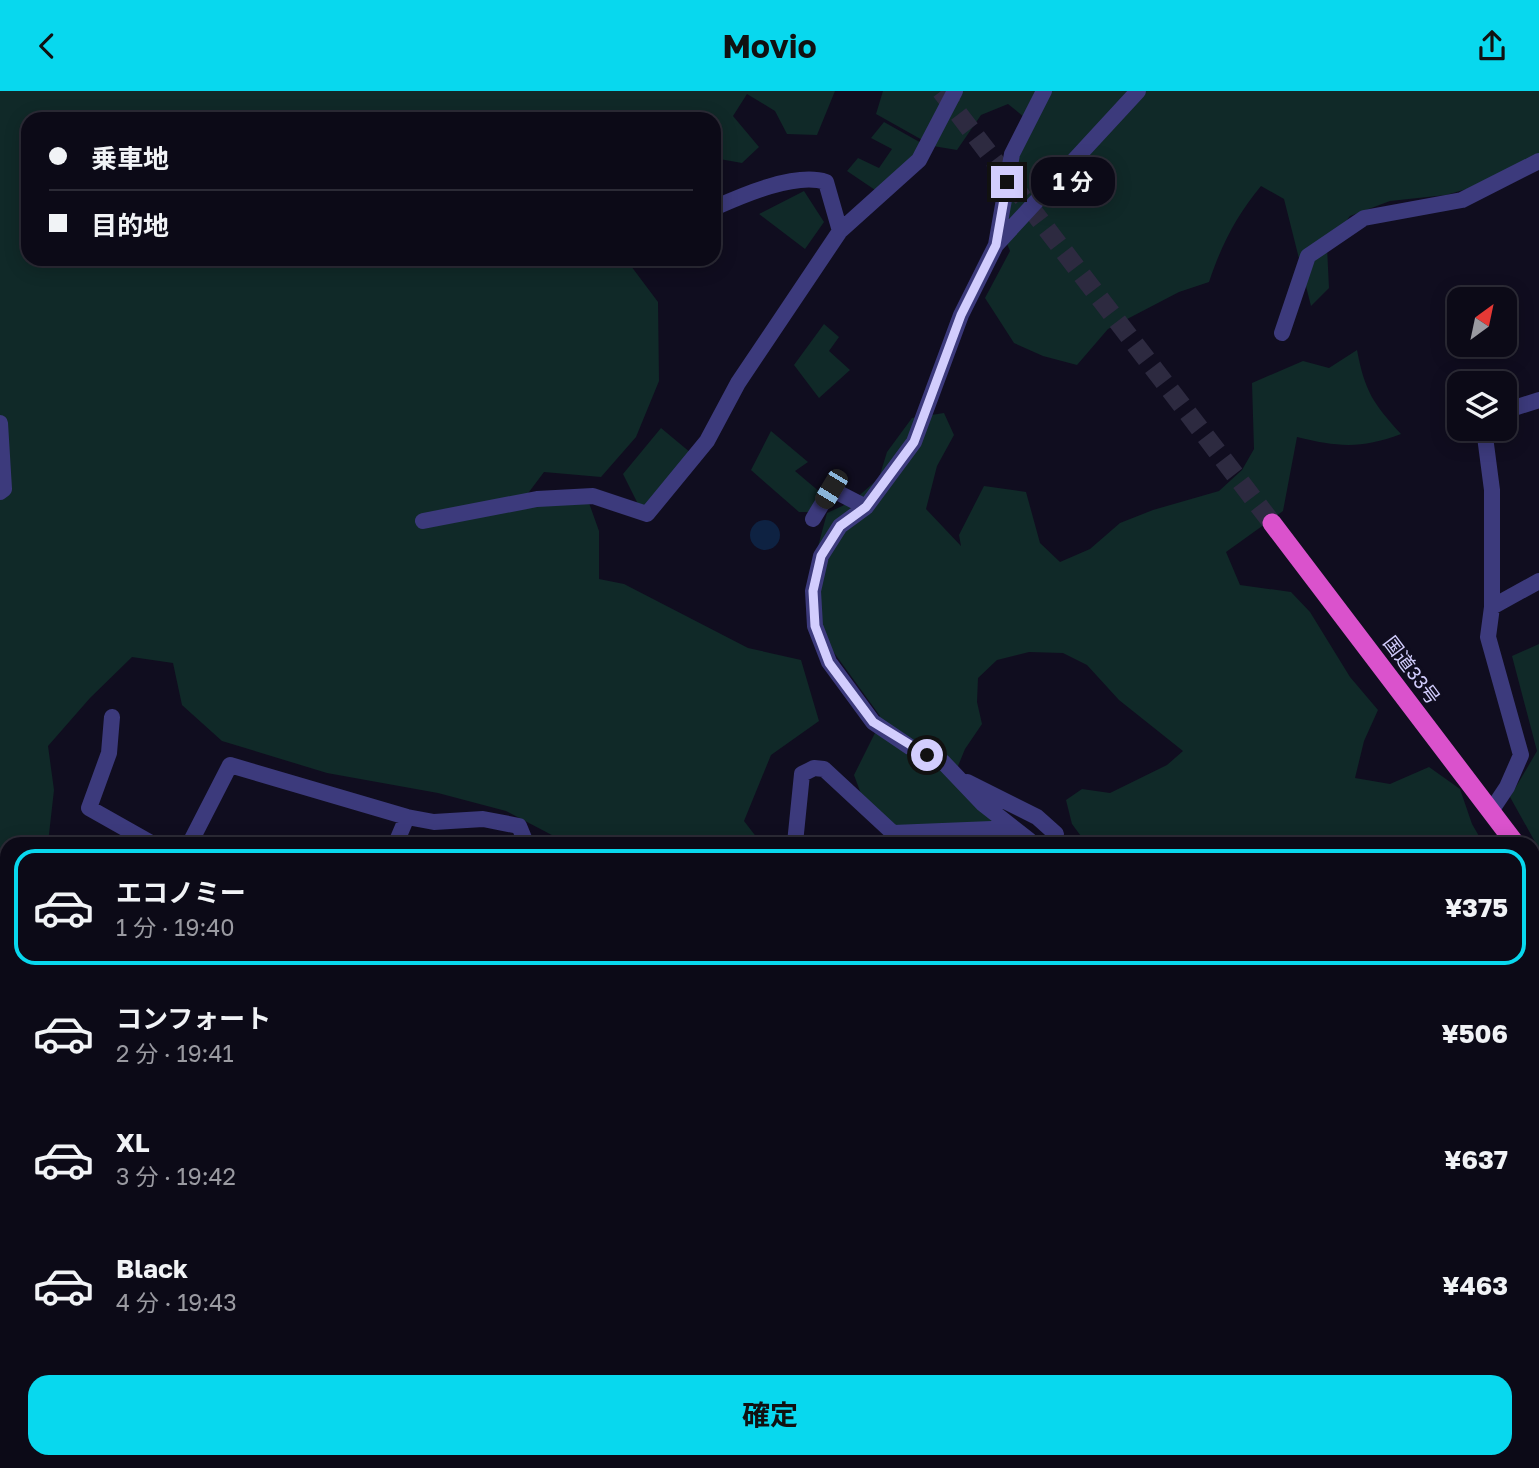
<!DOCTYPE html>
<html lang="ja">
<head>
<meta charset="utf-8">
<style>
  body { margin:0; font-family:"Golos Text","Noto Sans JP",sans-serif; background:#151320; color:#f1f3f6; height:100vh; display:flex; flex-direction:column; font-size:26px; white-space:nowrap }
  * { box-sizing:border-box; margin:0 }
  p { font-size:23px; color:#9a9aa1 }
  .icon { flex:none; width:38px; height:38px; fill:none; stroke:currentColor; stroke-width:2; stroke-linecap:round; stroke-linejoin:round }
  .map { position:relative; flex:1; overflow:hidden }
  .details { position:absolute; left:0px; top:746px; width:1540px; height:632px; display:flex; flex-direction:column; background:#0c0a17; border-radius:21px 21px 0 0; box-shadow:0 4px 18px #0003,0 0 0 2px #2c2b36 }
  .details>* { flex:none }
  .banner { position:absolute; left:21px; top:21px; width:700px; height:154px; border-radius:21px; box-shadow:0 4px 18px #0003,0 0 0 2px #2c2b36; display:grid; align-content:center; height:154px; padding:0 28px; background:#0c0a17 }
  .needle { width:46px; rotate:33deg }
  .controls { position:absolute; left:1447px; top:196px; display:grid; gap:14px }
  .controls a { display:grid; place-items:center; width:70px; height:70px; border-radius:14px; background:#0c0a17; box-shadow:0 4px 18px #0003,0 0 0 2px #2c2b36; font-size:35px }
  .end { position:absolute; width:32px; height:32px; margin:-16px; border:9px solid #d2cdfd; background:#111; box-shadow:0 0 0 4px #111 }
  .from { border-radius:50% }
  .bubble { position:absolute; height:49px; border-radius:21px; background:#0c0a17; box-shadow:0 4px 18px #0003,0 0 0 2px #2c2b36; font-size:23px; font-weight:700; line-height:49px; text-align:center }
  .car { position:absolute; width:21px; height:42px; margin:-21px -10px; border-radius:9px; box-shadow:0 0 5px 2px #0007; background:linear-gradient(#222 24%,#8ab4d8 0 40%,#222 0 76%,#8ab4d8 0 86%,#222 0) }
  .banner b { display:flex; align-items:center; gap:24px; height:66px; font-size:26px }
  .banner b+b { border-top:2px solid #2c2b36 }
  .banner i { width:18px; height:18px; background:#f1f3f6 }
  ul { padding:12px 0 0; list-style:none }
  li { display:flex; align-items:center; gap:21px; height:116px; margin:0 14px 10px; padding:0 14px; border:4px solid transparent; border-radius:21px }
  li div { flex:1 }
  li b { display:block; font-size:26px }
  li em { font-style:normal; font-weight:700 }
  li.active { border-color:#08d8ee }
  li>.icon { width:63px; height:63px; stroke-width:1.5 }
  .cta { display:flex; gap:14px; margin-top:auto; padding:14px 28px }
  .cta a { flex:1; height:80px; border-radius:21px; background:#08d8ee; color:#111; font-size:28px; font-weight:700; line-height:80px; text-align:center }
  header { display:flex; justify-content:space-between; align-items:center; height:91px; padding:0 28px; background:#08d8ee; color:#111; font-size:32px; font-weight:700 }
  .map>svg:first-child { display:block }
</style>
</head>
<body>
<header><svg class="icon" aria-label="back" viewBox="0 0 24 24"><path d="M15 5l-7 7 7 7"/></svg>Movio<svg class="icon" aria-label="share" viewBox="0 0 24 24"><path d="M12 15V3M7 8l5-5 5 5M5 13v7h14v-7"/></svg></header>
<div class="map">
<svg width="1539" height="1377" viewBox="0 0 1539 1377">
  <rect width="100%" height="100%" fill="#100d1f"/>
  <path fill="#102928" d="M0,0H835L817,44L787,43L775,20L747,3L733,25L759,56L742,72L714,67V28H28V168H624L628,171L658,211L659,290L636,346L601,386L544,381L526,405L589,412L599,440V488L624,493L748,557L801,569L819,630L771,664L744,730L761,752H567L506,720L438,702L327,682L222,650L182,614L173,572L132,566L90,607L48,655L54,699L48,752H7V819L0,826Z
    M883,0H1539V64L1488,92L1446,104L1390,110L1350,125L1327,156L1329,197L1311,215L1284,108L1261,95C1236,125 1221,155 1209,191L1179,201L1108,238L1077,274L1043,265L1014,252L985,207L1010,160L997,129L1029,30L1008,13L981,24L957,59L933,55L876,23Z
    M884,31L923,53L881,103L847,80L858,67L879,77L892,58L871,47Z
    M804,100L824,131L805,158L759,123Z
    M824,233L839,246L829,260L850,279L819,307L794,274Z
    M1357,259C1365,301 1373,312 1401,343C1361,358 1338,356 1297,346L1283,420L1226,461L1240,494L1291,501L1310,521L1350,586L1378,619L1364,650L1355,687L1390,693L1429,676L1460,698L1472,733L1483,752H1086L1072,733L1066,709L1082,698L1110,702L1167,674L1183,660L1119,609L1087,574L1063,562L1029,561L997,569L978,587L977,611L982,633L965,658L956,680L986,711L1047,752H962L959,748L936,752L895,738L864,711L854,684L875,642L880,625L819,541L808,493L827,422L853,410L879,387L887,361L912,327L944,322L954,344L937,375L926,418L961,455L959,444L984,395L1026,401L1040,452L1060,471L1090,458L1120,432L1153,419L1219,400L1242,379L1254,358L1252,292L1303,270L1329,277Z
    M661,337L691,362L645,419L639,415L623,383Z
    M771,340L808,371L795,380L821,402L809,421H799L751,379Z
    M1539,553V758L1510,706L1537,660L1512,565Z
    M1533,826L1539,831V884L1533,883Z
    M1533,972L1539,975V1377H819L823,1370H1533Z"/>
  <path fill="#0e2242" d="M750 444a15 15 0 1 1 30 0a15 15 0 1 1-30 0Z"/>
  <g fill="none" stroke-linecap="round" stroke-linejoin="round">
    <path stroke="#2d2a40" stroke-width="19" stroke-dasharray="19 10" stroke-linecap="butt" d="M941,0L1272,432"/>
    <path stroke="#3c3a7c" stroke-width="16" d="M714,117C743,104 796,81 826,91L840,140
      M996,154L1012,63L1044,0
      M1282,242L1308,165L1364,127L1462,109L1539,70
      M1505,320L1539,309
      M0,332L4,398L0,401
      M1484,338L1492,399V516L1488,546L1521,664L1507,696L1491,720
      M813,428L831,398L866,416
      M423,430L537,408L593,405L647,423L707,350L738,292L840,140L919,69L955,0
      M1492,516L1539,490
      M112,626L109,662L89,717L151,752
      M967,691L1037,726L1056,743
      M190,752L230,674L407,726L434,731L483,728L519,735L526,752
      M396,752L407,726
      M795,752L802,683L814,677L824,678L893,742L992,738L1024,752L1029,749L983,713L943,671L910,656L873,631L829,571L815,535L813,500L821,465L840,435L866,416L914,351L961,224L996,154L1138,0
      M0,815L7,814
      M0,862L7,866
      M0,961L7,964
      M0,1061L7,1065
      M0,1100L7,1088
      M0,1151L7,1155
      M73,1370L83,1377
      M328,1370L337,1377
      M533,1370L543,1377
      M669,1370L679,1377
      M100,1377L110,1370"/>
    <path stroke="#da52cc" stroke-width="19" d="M1272,432L1515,752
      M1533,776L1539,784"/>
    <path stroke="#08d8ee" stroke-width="4.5" stroke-dasharray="10 9" stroke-linecap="butt" d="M0,1180L7,1183
      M297,1370L307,1377"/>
  </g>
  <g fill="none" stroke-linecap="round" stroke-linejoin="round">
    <path stroke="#d2cdfd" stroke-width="9" d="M927,664L873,631L829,572L815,535L813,500L821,465L840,435L866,416L914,351L961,224L996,154L1007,91"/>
  </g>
  <g text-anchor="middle" stroke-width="6" stroke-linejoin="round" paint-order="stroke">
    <g font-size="19" fill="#d2cdfd" stroke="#100d1f">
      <text transform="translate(1412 579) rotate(53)" y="7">国道33号</text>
    </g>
  </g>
</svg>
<div class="controls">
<a><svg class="needle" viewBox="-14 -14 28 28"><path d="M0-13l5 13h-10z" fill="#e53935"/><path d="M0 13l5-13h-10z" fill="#9a9aa1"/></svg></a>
<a><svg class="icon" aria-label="layers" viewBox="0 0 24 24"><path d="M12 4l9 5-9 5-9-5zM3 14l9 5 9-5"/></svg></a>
</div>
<i class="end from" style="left:927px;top:664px"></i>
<i class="end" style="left:1007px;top:91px"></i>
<div class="bubble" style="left:1031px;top:66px;width:84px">1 分</div>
<i class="car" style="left:831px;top:398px;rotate:211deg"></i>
<div class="banner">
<b><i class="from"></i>乗車地</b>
<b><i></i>目的地</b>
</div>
<section class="details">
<ul>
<li class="active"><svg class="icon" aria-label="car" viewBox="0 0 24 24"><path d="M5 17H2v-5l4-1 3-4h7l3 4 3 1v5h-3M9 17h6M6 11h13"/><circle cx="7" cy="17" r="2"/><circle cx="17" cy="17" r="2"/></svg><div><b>エコノミー</b><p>1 分 · 19:40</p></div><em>¥375</em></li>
<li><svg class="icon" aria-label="car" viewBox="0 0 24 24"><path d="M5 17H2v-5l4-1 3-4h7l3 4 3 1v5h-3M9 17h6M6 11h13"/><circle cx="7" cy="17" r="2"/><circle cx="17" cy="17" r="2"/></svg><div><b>コンフォート</b><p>2 分 · 19:41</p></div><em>¥506</em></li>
<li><svg class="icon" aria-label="car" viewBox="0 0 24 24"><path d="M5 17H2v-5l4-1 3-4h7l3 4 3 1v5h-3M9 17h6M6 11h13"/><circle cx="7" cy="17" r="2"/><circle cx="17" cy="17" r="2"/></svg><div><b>XL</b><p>3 分 · 19:42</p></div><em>¥637</em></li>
<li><svg class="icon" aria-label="car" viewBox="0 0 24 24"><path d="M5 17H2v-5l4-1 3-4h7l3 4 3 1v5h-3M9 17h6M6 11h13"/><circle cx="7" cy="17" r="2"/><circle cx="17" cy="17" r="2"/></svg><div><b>Black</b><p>4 分 · 19:43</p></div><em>¥463</em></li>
</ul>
<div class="cta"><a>確定</a></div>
</section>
</div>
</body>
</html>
